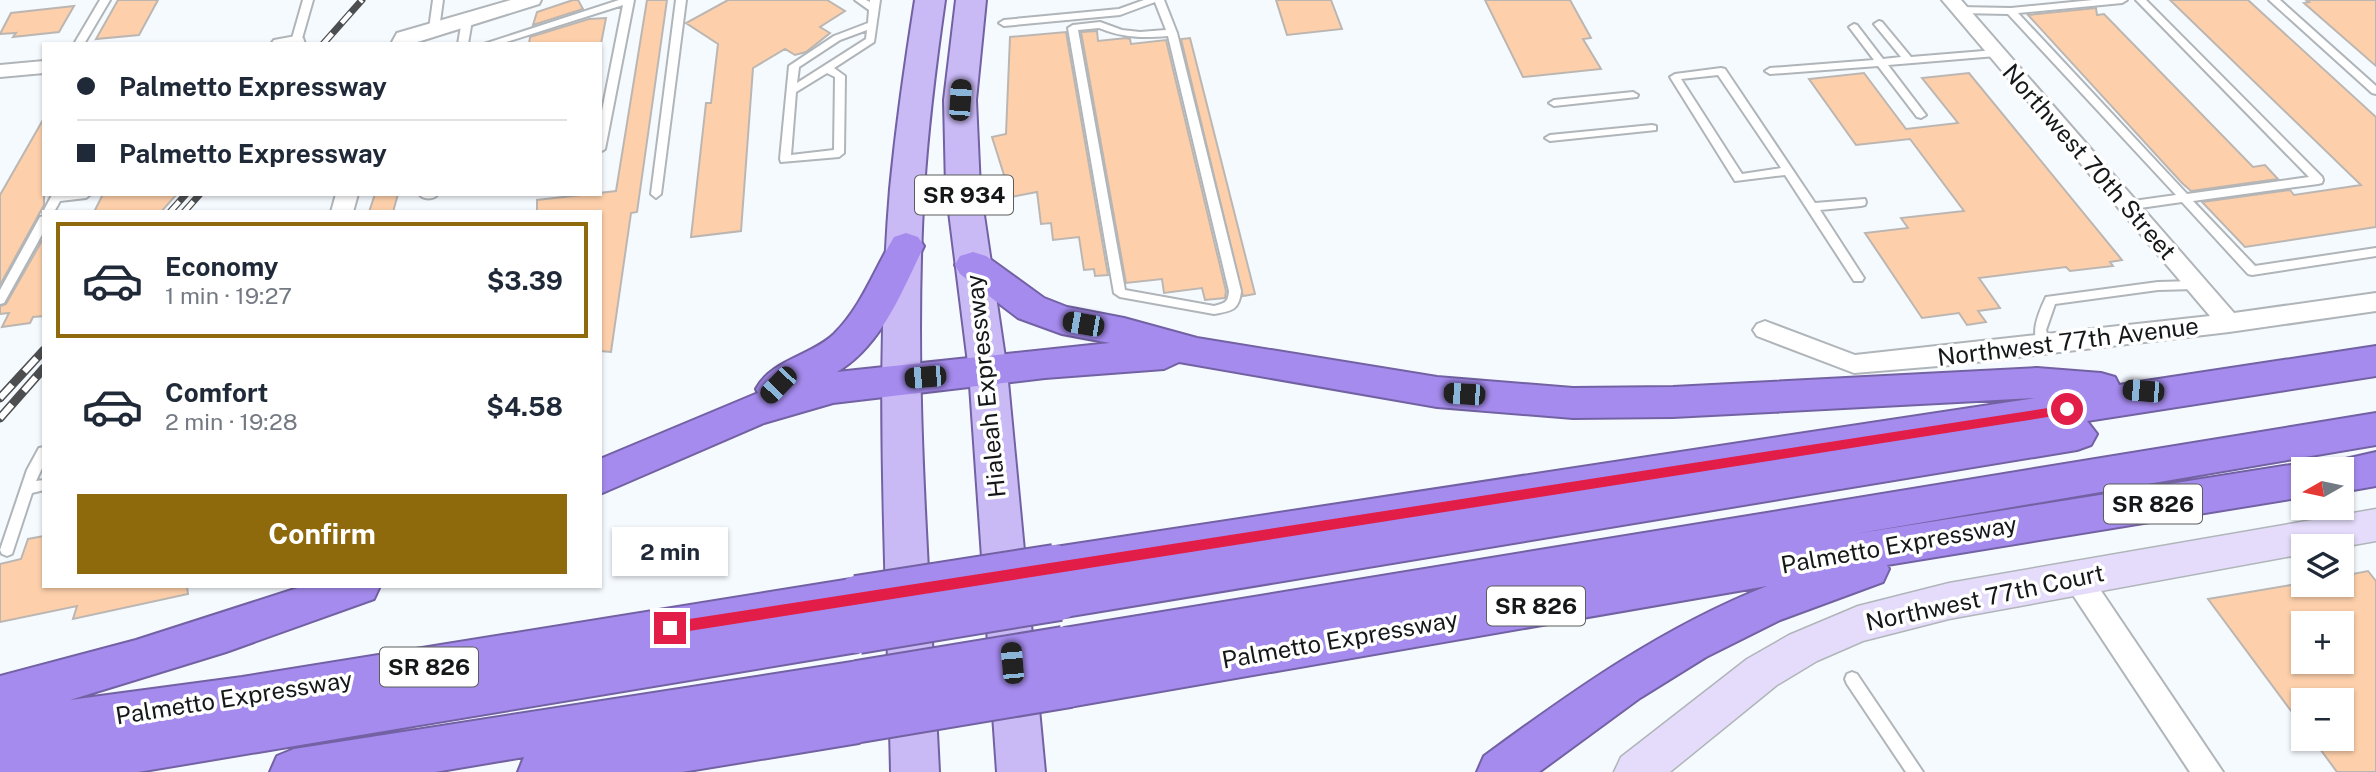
<!DOCTYPE html>
<html lang="en">
<head>
<meta charset="utf-8">
<style>
  body { margin:0; font-family:"Public Sans",sans-serif; background:#f6f6f7; color:#1f2937; height:100vh; display:flex; flex-direction:column; font-size:26px; white-space:nowrap }
  * { box-sizing:border-box; margin:0 }
  p { font-size:23px; color:#747a83 }
  .icon { flex:none; width:38px; height:38px; fill:none; stroke:currentColor; stroke-width:2; stroke-linecap:round; stroke-linejoin:round }
  .map { position:relative; flex:1; overflow:hidden }
  .details { position:absolute; left:42px; top:210px; width:560px; height:378px; display:flex; flex-direction:column; background:#fff; border-radius:0px; box-shadow:0 2px 5px #0004 }
  .details>* { flex:none }
  .hud { position:absolute; left:42px; top:42px; width:560px; height:154px; border-radius:0px; box-shadow:0 2px 5px #0004; display:grid; align-content:center; height:154px; padding:0 35px; background:#fff }
  .needle { width:46px; rotate:261deg }
  .fabs { position:absolute; left:2291px; top:457px; display:grid; gap:14px }
  .fabs a { display:grid; place-items:center; width:63px; height:63px; border-radius:0px; background:#fff; box-shadow:0 2px 5px #0004; font-size:35px }
  .end { position:absolute; width:32px; height:32px; margin:-16px; border:9px solid #e11d48; background:#fff; box-shadow:0 0 0 4px #fff }
  .from { border-radius:50% }
  .bubble { position:absolute; height:49px; border-radius:0px; background:#fff; box-shadow:0 2px 5px #0004; font-size:23px; font-weight:700; line-height:49px; text-align:center }
  .car { position:absolute; width:21px; height:42px; margin:-21px -10px; border-radius:9px; box-shadow:0 0 5px 2px #0007; background:linear-gradient(#222 24%,#8ab4d8 0 40%,#222 0 76%,#8ab4d8 0 86%,#222 0) }
  .hud b { display:flex; align-items:center; gap:24px; height:66px; font-size:26px }
  .hud b+b { border-top:2px solid #e0e1e3 }
  .hud i { width:18px; height:18px; background:#1f2937 }
  ul { padding:12px 0 0; list-style:none }
  li { display:flex; align-items:center; gap:21px; height:116px; margin:0 14px 10px; padding:0 21px; border:4px solid transparent; border-radius:0px }
  li div { flex:1 }
  li b { display:block; font-size:26px }
  li em { font-style:normal; font-weight:700 }
  li.on { border-color:#8e6a0d }
  li>.icon { width:63px; height:63px; stroke-width:1.5 }
  .action { display:flex; gap:14px; margin-top:auto; padding:14px 35px }
  .action a { flex:1; height:80px; border-radius:0px; background:#8e6a0d; color:#fff; font-size:28px; font-weight:700; line-height:80px; text-align:center }
  .map>svg:first-child { display:block }
</style>
</head>
<body>
<div class="map">
<svg width="2376" height="772" viewBox="0 0 2376 772">
  <rect width="100%" height="100%" fill="#f5faff"/>
  <path fill="#fdd0ab" stroke="#bcb6b2" stroke-width="2" fill-rule="evenodd" d="M118,0H158L139,35L96,39Z
    M573,0H578L583,9L533,25L537,12Z
    M647,0H667L637,212L631,213L611,352L600,351V212H537V200L616,191Z
    M728,0H827L845,11L820,27L830,33L806,52L795,55L785,49L753,68L741,231L691,237L706,103H711L718,44L686,23Z
    M1276,0H1331L1342,29L1287,35Z
    M1485,0H1570L1591,38L1583,39L1601,69L1523,77Z
    M2170,0H2248L2376,117V227L2245,247L2202,202L2290,190L2294,195L2361,185Z
    M2306,0H2376V66L2304,3L2309,2Z
    M74,6L59,32L13,37L16,33L0,34L11,13Z
    M2096,8L2097,15L2104,14L2253,167L2265,165L2278,179L2191,191L2182,183L2028,15Z
    M606,18L601,44H529L530,37L589,19Z
    M1097,31L1098,41L1126,38L1130,39L1131,44L1166,40L1226,291L1225,298L1205,300L1202,288L1164,293L1162,279L1126,283L1081,32Z
    M1066,32L1108,275L1095,276L1094,269L1084,270L1079,237L1053,240L1051,223L1041,224L1037,192L1011,197L992,137L1006,134L1010,37Z
    M1190,38L1255,294L1243,296L1181,39Z
    M1864,73L1906,129L1958,123L1922,78L1969,73L2122,260L2110,262L2113,266L2070,271L2066,267L1979,278L2000,308L1978,311L1986,322L1967,325L1959,313L1922,318L1865,233L1908,228L1901,218L1964,211L1910,139L1856,145L1809,79Z
    M44,118V205L0,285V195Z
    M103,194H177L161,212H94Z
    M375,194H398L393,212H369Z
    M44,237V316L33,317L30,323L2,327L9,313L0,314V306L6,304Z
    M44,536V586H187L188,594L73,619L77,606L0,622V564L21,559L28,539Z
    M2368,571L2376,581V772H2337L2312,738H2342V700H2303V727L2208,599L2303,583L2342,584V576ZM2303,623H2342V662H2303Z"/>
  <g fill="none" stroke-linecap="round" stroke-linejoin="round">
    <g stroke="#b0b5b9" stroke-width="4">
      <path id="lane" d="M100,0H110L84,44H74Z
        M303,0H313L301,42L292,44L291,42Z
        M433,0H443L439,29L434,32L429,29Z
        M619,0H634L605,149L600,152V121L623,5L500,44H484Z
        M676,0H686L661,194L656,198L651,194Z
        M855,0H866L870,2V0H880L874,42L834,68L845,76L844,153L839,157L781,162L780,159L789,66L834,36L868,23L869,10ZM867,30L866,39L797,83L799,67L840,40ZM827,73L835,77L834,150L791,155L796,92Z
        M1144,0H1164L1177,33L1241,291C1239,311 1231,311 1214,314L1120,297L1114,293L1068,28L1073,25L1100,22L1122,30L1140,32L1166,30L1155,2L1120,15L1004,26L999,23L1004,20L1119,9ZM1099,28C1123,38 1143,38 1168,36L1229,291C1228,303 1225,303 1214,306L1125,290L1078,30Z
        M2093,0H2127L2122,3L2018,13L2187,194L2309,177L2136,0H2146L2322,177L2323,180L2322,183L2318,184L2193,201L2255,266L2376,248V256L2252,275L2248,274L2182,202L2126,210L2122,209L2121,206L2122,203L2126,202L2176,195L2008,14L1959,13L1954,10L1959,7L2011,8Z
        M2269,0H2280L2376,86V94L2372,93Z
        M467,17L472,20L468,44H458L462,20Z
        M1879,21L1882,22L1911,57L1996,50L2001,53L1996,56L1888,65L1926,115L1921,118L1917,117L1878,66L1770,74L1765,71L1770,68L1874,60L1849,27L1854,24L1857,25L1883,59L1901,57L1874,24Z
        M1721,68L1725,69L1815,203L1865,199L1866,202L1865,205L1861,206L1820,210L1862,275L1864,278L1862,281H1854L1785,175L1735,181L1670,77L1675,74ZM1718,75L1781,168L1742,174L1681,79Z
        M1633,92L1638,95L1637,97L1554,106L1549,103L1554,100Z
        M1652,125L1656,126V130L1550,141L1545,138L1550,135Z
        M56,194H91L86,198L60,201L54,212H44V214L43,212L52,195Z
        M419,194H438C434,200 423,200 419,194Z
        M44,216V231L4,303L0,304V290L40,217Z
        M2195,281L2201,285L2195,289L2158,290L2055,304L2046,330L2051,345L2045,350C2026,340 2039,312 2046,297L2158,282Z
        M44,447V464L36,481L44,480V490L32,493L12,554L7,556L2,554L0,550L27,470L39,448Z
        M1852,672L1857,674L1923,772H1906L1847,684L1845,679L1847,674Z"/>
    </g>
    <g stroke="#b0b5b9" stroke-width="4">
      <path id="street" d="M511,0H541L539,4L411,44H391L397,33Z
        M1942,0H1961L2234,313L2376,293V311L2229,332L1950,365L1854,373L1757,336L1753,330L1757,324L1765,321L1855,355L2210,316Z
        M296,36L303,38L305,44H271L274,40Z
        M44,61V73L0,77V65Z
        M336,194H358L353,212H331Z
        M2077,566L2087,570L2223,772H2190L2067,586L2063,578L2067,570Z"/>
    </g>
    <g stroke="#b0b5b9" stroke-width="3">
      <path id="secondary" d="M2376,509V541L2342,547L2303,546V554L1949,619L1863,641L1817,661L1777,685L1670,772H1614L1621,757L1747,659L1789,635L1858,606L1949,583Z"/>
    </g>
    <g stroke="#7362a3" stroke-width="4">
      <path id="primary" d="M915,0H945C936,63 928,126 924,190C912,383 930,579 939,772H891C887,578 874,382 890,189C896,126 905,63 915,0Z
        M956,0H986L976,100L980,188L1007,371L1045,772H997L969,371L946,188L944,100Z"/>
    </g>
    <g stroke="#7362a3" stroke-width="4">
      <path id="highway" d="M906,233L918,237L924,246C902,291 882,345 837,372L1110,343L1062,334L1018,318L960,274L955,265L960,256L973,252L986,256L1044,298L1067,307L1124,318L1197,338L1437,377L1573,388L1673,387L2037,368L2101,373L2115,377L2119,385L2376,346V376L2087,421L2097,434L2091,445L2077,450L1059,618L1044,613L1037,599L1044,585L1050,583L1040,579L1034,566L1040,553L1055,547L2035,398L1673,417L1573,418L1437,407L1179,362L1164,369L1045,378L833,403L764,423L600,494V459L758,393L756,389C771,360 811,356 834,334C862,306 874,270 894,237Z
        M2376,413V445L1854,534L2303,463L2318,469H2303V497L1887,565L1889,569L1883,582L1780,620L1706,657L1640,698L1539,772H1477L1484,756C1574,690 1663,627 1767,586L1069,707L1053,701L1046,686L1053,671L1062,668L1048,662L1042,648L1048,634L1064,628Z
        M2376,452V486L2342,492V469H2325L2328,463Z
        M857,578L872,583L879,597L872,611L863,614L874,618L880,632L874,646L858,652L138,772H0V676L136,640L304,586H380L374,599L226,652L70,700L242,677Z
        M858,661L874,667L881,682L874,697L864,701L875,706L882,721L875,736L859,743L682,772H518L524,757L435,772H270L277,756L294,749Z"/>
    </g>
    <use href="#lane" fill="#fff" fill-rule="evenodd"/>
    <use href="#street" fill="#fff" fill-rule="evenodd"/>
    <use href="#secondary" fill="#e4dcfa" fill-rule="evenodd"/>
    <use href="#primary" fill="#c9b9f5" fill-rule="evenodd"/>
    <use href="#highway" fill="#a58bee" fill-rule="evenodd"/>
    <g stroke="#4c4e50" stroke-width="7">
      <path id="rail-far1" d="M323,44L362,0
        M170,212L186,194
        M184,212L200,194"/>
    </g>
    <g stroke="#4c4e50" stroke-width="9">
      <path id="rail" d="M0,398L44,350
        M0,418L44,368"/>
    </g>
    <use href="#rail-far1" stroke="#fff" stroke-width="4.5" stroke-dasharray="14" stroke-linecap="butt"/>
    <use href="#rail" stroke="#fff" stroke-width="6" stroke-dasharray="18" stroke-linecap="butt"/>
    <g stroke="#7362a3" stroke-width="46" stroke-linecap="butt">
      <path id="highway-bridge" d="M857,597L1055,566
        M858,632L1059,599
        M858,682L1064,648
        M859,721L1069,686"/>
    </g>
    <use href="#highway-bridge" stroke="#a58bee" stroke-width="42"/>
  </g>
  <path fill="#e11d48" d="M2067,405L2072,409L2067,414L670,634L663,628L670,622Z"/>
  <g text-anchor="middle" stroke-width="7" stroke-linejoin="round" paint-order="stroke">
    <g fill="#fff" stroke="#5b5d5d" stroke-width="2">
      <rect x="915" y="175.5" width="98" height="39" rx="5"/>
      <rect x="2104" y="484.5" width="98" height="39" rx="5"/>
      <rect x="1487" y="586.5" width="98" height="39" rx="5"/>
      <rect x="380" y="647.5" width="98" height="39" rx="5"/>
    </g>
    <g font-size="23" font-weight="bold" fill="#151718">
      <text x="964" y="203">SR 934</text>
      <text x="2153" y="512">SR 826</text>
      <text x="1536" y="614">SR 826</text>
      <text x="429" y="675">SR 826</text>
    </g>
    <g font-size="24" fill="#151718" stroke="#fff">
      <text transform="translate(2089 162) rotate(49)" y="8">Northwest 70th Street</text>
      <text transform="translate(2068 342) rotate(-7)" y="8">Northwest 77th Avenue</text>
      <text transform="translate(986 386) rotate(-96)" y="8">Hialeah Expressway</text>
      <text transform="translate(1899 545) rotate(-10)" y="8">Palmetto Expressway</text>
      <text transform="translate(1985 598) rotate(-12)" y="8">Northwest 77th Court</text>
      <text transform="translate(1340 640) rotate(-10)" y="8">Palmetto Expressway</text>
      <text transform="translate(234 698) rotate(-9)" y="8">Palmetto Expressway</text>
    </g>
  </g>
</svg>
<div class="fabs">
<a><svg class="needle" viewBox="-14 -14 28 28"><path d="M0-13l5 13h-10z" fill="#e53935"/><path d="M0 13l5-13h-10z" fill="#747a83"/></svg></a>
<a><svg class="icon" aria-label="layers" viewBox="0 0 24 24"><path d="M12 4l9 5-9 5-9-5zM3 14l9 5 9-5"/></svg></a>
<a>+</a>
<a>−</a>
</div>
<i class="end from" style="left:2067px;top:409px"></i>
<i class="end" style="left:670px;top:628px"></i>
<div class="bubble" style="left:612px;top:527px;width:116px">2 min</div>
<i class="car" style="left:960px;top:100px;rotate:4deg"></i>
<i class="car" style="left:1083px;top:324px;rotate:280deg"></i>
<i class="car" style="left:925px;top:377px;rotate:265deg"></i>
<i class="car" style="left:778px;top:385px;rotate:224deg"></i>
<i class="car" style="left:2143px;top:391px;rotate:275deg"></i>
<i class="car" style="left:1464px;top:394px;rotate:274deg"></i>
<i class="car" style="left:1012px;top:663px;rotate:355deg"></i>
<div class="hud">
<b><i class="from"></i>Palmetto Expressway</b>
<b><i></i>Palmetto Expressway</b>
</div>
<section class="details">
<ul>
<li class="on"><svg class="icon" aria-label="car" viewBox="0 0 24 24"><path d="M5 17H2v-5l4-1 3-4h7l3 4 3 1v5h-3M9 17h6M6 11h13"/><circle cx="7" cy="17" r="2"/><circle cx="17" cy="17" r="2"/></svg><div><b>Economy</b><p>1 min · 19:27</p></div><em>$3.39</em></li>
<li><svg class="icon" aria-label="car" viewBox="0 0 24 24"><path d="M5 17H2v-5l4-1 3-4h7l3 4 3 1v5h-3M9 17h6M6 11h13"/><circle cx="7" cy="17" r="2"/><circle cx="17" cy="17" r="2"/></svg><div><b>Comfort</b><p>2 min · 19:28</p></div><em>$4.58</em></li>
</ul>
<div class="action"><a>Confirm</a></div>
</section>
</div>
</body>
</html>
